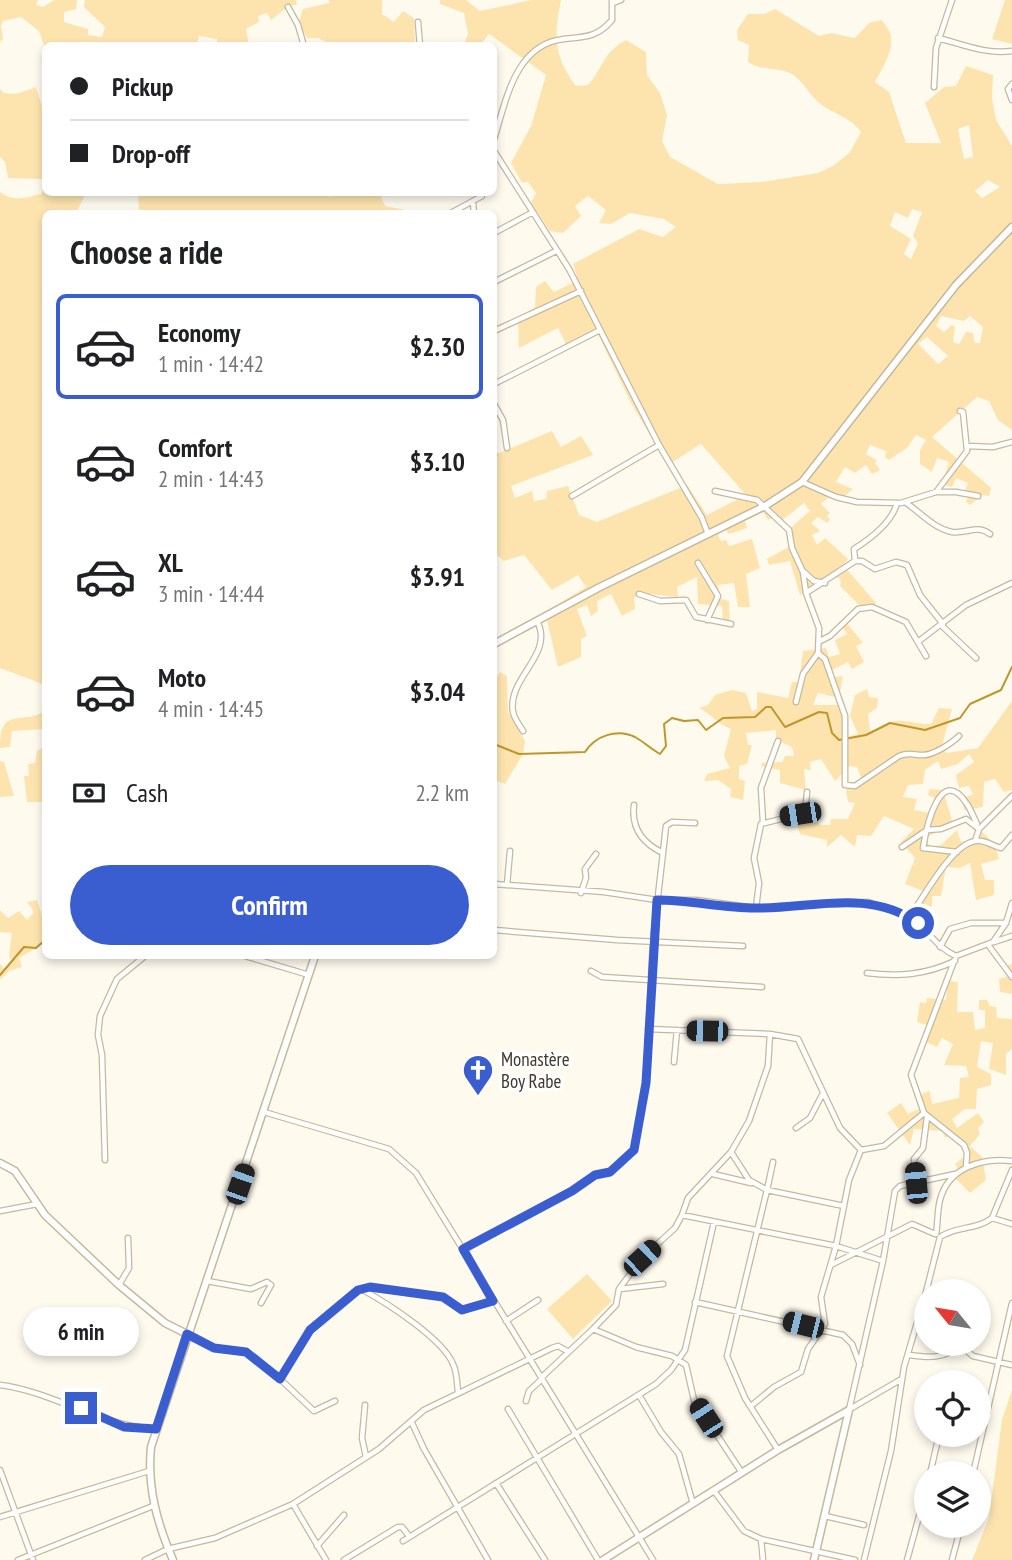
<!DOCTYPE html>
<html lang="en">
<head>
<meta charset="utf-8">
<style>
  body { margin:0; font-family:"PT Sans Narrow",sans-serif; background:#f2f2f2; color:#202124; height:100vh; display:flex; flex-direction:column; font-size:26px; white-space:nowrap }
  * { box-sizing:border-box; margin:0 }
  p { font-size:23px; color:#757577 }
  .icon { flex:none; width:38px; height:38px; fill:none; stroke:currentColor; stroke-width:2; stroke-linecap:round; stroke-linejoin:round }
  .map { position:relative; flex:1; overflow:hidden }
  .panel { position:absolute; left:42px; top:210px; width:455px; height:749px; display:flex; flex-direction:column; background:#fff; border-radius:10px; box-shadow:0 4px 10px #0003 }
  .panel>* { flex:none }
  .guide { position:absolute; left:42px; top:42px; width:455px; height:154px; border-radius:10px; box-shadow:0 4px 10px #0003; display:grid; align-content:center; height:154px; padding:0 28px; background:#fff }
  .needle { width:46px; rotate:300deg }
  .fabs { position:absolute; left:914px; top:1279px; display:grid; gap:14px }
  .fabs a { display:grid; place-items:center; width:77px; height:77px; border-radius:50%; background:#fff; box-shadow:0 4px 10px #0003; font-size:35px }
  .end { position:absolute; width:32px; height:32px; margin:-16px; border:9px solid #3a5ed0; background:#fff; box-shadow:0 0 0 4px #fff }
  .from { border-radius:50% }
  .bubble { position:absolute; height:49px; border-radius:24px; background:#fff; box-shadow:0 4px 10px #0003; font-size:23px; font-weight:700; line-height:49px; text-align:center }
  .car { position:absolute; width:21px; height:42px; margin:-21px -10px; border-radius:9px; box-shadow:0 0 5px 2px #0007; background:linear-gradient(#222 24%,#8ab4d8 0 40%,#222 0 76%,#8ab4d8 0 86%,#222 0) }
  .guide b { display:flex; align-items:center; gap:24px; height:66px; font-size:26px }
  .guide b+b { border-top:2px solid #e0e0e0 }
  .guide i { width:18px; height:18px; background:#202124 }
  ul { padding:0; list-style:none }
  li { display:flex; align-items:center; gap:21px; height:105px; margin:0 14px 10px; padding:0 14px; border:4px solid transparent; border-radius:10px }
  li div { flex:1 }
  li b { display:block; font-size:26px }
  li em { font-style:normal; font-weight:700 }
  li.current { border-color:#3a5ed0 }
  li>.icon { width:63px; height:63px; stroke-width:1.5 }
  h2 { padding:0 28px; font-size:32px; line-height:84px }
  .pay { display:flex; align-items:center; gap:18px; height:77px; padding:0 28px; font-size:26px }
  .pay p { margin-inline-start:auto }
  .cta { display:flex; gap:14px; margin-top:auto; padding:14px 28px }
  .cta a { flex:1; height:80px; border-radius:42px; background:#3a5ed0; color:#fff; font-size:28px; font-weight:700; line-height:80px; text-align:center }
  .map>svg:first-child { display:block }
</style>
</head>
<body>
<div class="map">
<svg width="1012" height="1560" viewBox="0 0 1012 1560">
  <rect width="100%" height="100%" fill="#fffaee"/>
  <path fill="#fde4af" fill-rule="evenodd" d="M0,0H38L36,5L43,7L54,0H77L76,9L64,12V22L88,29V35L102,37L105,27L84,7L85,0H296L297,5L289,6L271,20L267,13L258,16L259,22L246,29L249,45H217V39L199,36L197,45H170L166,42L162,45L45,48L39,31L21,17L3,21L1,26L3,39L0,42Z
    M329,0H382V14L394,22L403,11L414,18L415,45H332L318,38H307L299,22L303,9L329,3Z
    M440,0H466L480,11L532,0H561C554,37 553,55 576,86L588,85C604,67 602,53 626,40L646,52L647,75L660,93L667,115L662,141L670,157L718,184L762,182L818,173L833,166L850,152L861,132C850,116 831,114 817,101C808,93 802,79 790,73C776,67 761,71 748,62L749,45L738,40L737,30L748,14H764L775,9L819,36L831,33L855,38L869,23L881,20C902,39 886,61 875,82L889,92L906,143H941L925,103L944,87L956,86L966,66L993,75L992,98L996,120L1012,146V430L998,420L989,401L977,397L932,437L991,488L989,496L982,495L970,505L966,502L969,495L964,492L968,483L956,478L952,487L942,484L949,462L937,458L932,472L920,464V450L926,440L916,435L907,448L889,460L885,457L886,451L870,445L866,454L877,460L875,463L880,470L872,474L866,465L855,473L845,467L836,482L853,489L840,500L831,495L821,504L830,513L827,516L830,520L827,523L818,517L811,523L820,531L812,535L817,545L825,538L848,559L843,565L876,603L865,611L840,586L841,581L838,577L800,595L790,561L769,565L767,559L794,544L787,531L810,511L804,503L780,522L777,516L768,520L763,512L745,521L747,528L729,534L725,529L718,535L721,541L726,540L729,546L752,539L760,568L746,574L750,607H738L734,583L718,585L721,599L729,601L730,626L723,625L722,606L698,604L697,577L677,587L678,597L639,593L634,598L635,609L622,616L611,594L597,601L598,611L591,616L587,605L577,609L587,636L581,639V657L558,667L545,612L586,587L578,575L552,590L524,555L504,561L494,553V455L552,431L561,447L581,436L593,455L511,486L515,498L532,491L534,501L546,499L547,491L568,486L579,515L597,522L687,485L707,515L746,495L701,444L668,465L631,403L596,330L566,344L558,328L519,348L518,322L535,307L536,287L545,281L554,292L578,280L573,264L639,229L663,237L676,227L664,219L630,213L611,224L599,223L606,210L588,196L575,206L581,216L563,233L550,231L531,203L536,193L528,182L522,183L511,163L531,126L546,75L489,34L480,45H464L468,34L464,13L440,4ZM969,125L973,157L964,159L958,129ZM988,180L1000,187L982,198L975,191ZM912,209L922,212L913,236L918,243L911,259L904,254L911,239L890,226L895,212L908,218ZM941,316L964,321L970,316L983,327L980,343H975L973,333L966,332L959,344L953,342L955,327L952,325L944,332L936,326ZM927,337L948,356L938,364L918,344Z
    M1005,0H1012V44L992,39Z
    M36,87L45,117V182L44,179L8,178L5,162L0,157V89L4,93L16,94Z
    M45,188L46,192L86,193L76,213L46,214L45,685L0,668V192C14,202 24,198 41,194Z
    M138,192H316L331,197L335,193H368L381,196L385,206L420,213H128L139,211Z
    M847,623L863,643L856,646L864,662L852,669L848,662L832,670L834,677L843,676L839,698L818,693L813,705H841L846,737L858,734L850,716L855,695L867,689L869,697L878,698L877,708L868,714L870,731C878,730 883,724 891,722C905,718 917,725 931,724L939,708L952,709L941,749L947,753L978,748L1012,701V790L1004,792L995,779L984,782L983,807L964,810L962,799L973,794L969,786L959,788L956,775L974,762L969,754L958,764L941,769L938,761L925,770L923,784L908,785L903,797L917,799L914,810L930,813L935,798L928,795L930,789L943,790L953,824L927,837L929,847L941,845L957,830L961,842L975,839L981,831L995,844L999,859L981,864L985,880H994V895L976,900L970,863L960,868L946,867L941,896H932V907L918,903L923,891L905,884L915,858L901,842L914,829L884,816L871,836L857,835L855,847L841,835L827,847V840L800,834L792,809L807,801L820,825H830L831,819H848L855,803L848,802L846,789L861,778L857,767L850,766L835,781L821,759L810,762L811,770L804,769L806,790L780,783V770L761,766L762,763L782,762L785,756H794L792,747L776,740V730L746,733L748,745H752L747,764L739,766V779L745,781L743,800L730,797L731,789L718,780L704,781L707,774L730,768L724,756L731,729C718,724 711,714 699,708L708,705L715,695L732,690L746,693L752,711L757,709V692L788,698L792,682H799L803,651L826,648L829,657L840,654L835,640L847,634L841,625Z
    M500,672L507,676L508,712L525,741L523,754L505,784L494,780V681Z
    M45,711L43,802H27L24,776H29L28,764L35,763L37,751L44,747V729L12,731L10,747L0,748C0,705 20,726 45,711Z
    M0,761L4,762L14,796L0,797Z
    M37,900L45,925V943L19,958L22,967L9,971L0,980V964L4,969L11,961L9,955L12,933L0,932V910L8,918L19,911L27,920L34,912L27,902Z
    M1012,964V994L1000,992L999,979L1008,976L1005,966Z
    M948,981L958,982L957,1012H973L975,1030L985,1028V1010H979V1000H987L990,1006L996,1007L997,1018L1012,1019V1049L1006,1054V1075L989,1069L993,1043L981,1041L977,1067L991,1074V1085L977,1089L976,1109H965L952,1119L957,1128L978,1113L984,1122L978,1128L980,1134L970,1146L982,1157L986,1180L970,1193L956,1179L962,1174L955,1164L968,1154L953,1135L945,1138L942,1131L914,1129L910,1145L887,1113L901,1103L908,1114L922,1107L919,1101L923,1093L930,1091L932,1104L959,1098L960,1078L969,1077L966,1066L944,1065L953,1044L942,1038L937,1047L926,1042L930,1026L917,1022L920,1002L926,1003L927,998L946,1000Z
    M587,1274L612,1301L573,1339L547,1309Z
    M1012,1390V1560H972L989,1518L1002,1420Z"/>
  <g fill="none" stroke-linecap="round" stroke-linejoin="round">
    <path stroke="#bf962b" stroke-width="2" d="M494,744L519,754L585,752C595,736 617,728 635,737C644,742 651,749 660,754L666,746L664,724L672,718L684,721L698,720L706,730L723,718L755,717L766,707H771L785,727L819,712L827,713L832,733L839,740L866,735L890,723L925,730L960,718L970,704L1001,690L1012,667
      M0,975L24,947L36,948L46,939"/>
    <g stroke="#c5b99d" stroke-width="7">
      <path id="street" d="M613,3L621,0
        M288,7L298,25L304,46
        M418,22L420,46
        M938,38C962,44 987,55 1012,51
        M1012,84L1008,89L1012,100
        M934,87L936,48L952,0
        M494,139C506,101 515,44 564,39C585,37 598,37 612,20V0
        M494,151L569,269L659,445L702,518L708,534
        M473,201L474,214
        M449,214L482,196V192
        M494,233L533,212
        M494,282L556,251
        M494,331L581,291
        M494,384L600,330
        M494,404L503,420L507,448
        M968,446L993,447L1012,442
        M494,454V455
        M802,482L836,497L857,502L901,503L936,492H956L978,496
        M715,491L757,500L789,530L792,548L803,572L806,593L819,628L818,653L803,674L796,702
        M936,492L967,451L963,412L960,411
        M572,496L659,445
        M905,502C920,512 933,528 952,532C967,534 977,524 990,534
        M855,561H862L875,569L896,562L907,565L920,595L943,624
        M698,563L718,596L707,620
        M804,572L814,581L825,583
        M806,593L855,561L854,549C870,539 892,522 897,503
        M639,594L660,601L686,600L696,617L731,624
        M941,625L976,658
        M820,641L830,636L858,609L872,607L906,622L926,656
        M919,641L966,605L1012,583
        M818,653L825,659L845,716V785L855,786L899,756C909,752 914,755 923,755C934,755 952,743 959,736
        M523,731C520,726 514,718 513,712C507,677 555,655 537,621
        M634,805C631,828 642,843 663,853
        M763,822L761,788L778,741
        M975,841L979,829L1012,796
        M902,847L927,830L941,829L966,819L979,829
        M957,852L923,848C926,829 940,762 967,804C971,810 974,818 977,824
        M494,884L604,892L657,900H696L756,908L868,902L905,915L914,910C927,892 952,845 975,841C985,839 992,846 1001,848L1012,835
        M507,885L510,851
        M581,893L586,878L585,869L596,854
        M756,908L759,883L754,858L761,824L805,813L807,792
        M906,915C926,926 935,947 956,956L993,942L1006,923L1012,903
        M494,930L617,940L743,946
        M994,942L1012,936
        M989,946L1012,977
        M940,947L950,929L971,923H1006
        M245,956L309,975
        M956,956L911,1075L924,1113L964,1145L967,1153L966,1167
        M591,971L602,977L762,987
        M867,973C899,977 925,975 955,961
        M648,1029L770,1034L798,1039L840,1128L861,1150L884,1146L924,1113
        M674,1062L677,1030
        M264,1112L389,1149L416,1173L653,1560
        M796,1128L810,1118L822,1095
        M731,1152L749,1180L767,1190L727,1356L745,1398L778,1450
        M105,1160L102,1055L98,1035L100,1016L117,979L145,956
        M773,1162L767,1190L844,1206
        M713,1174L751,1183
        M916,1183L914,1159L923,1148L927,1117
        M0,1211L37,1204
        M682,1215L688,1198L731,1152L749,1121L768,1066L770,1034
        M992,1218L1012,1170
        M936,1234C938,1223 937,1211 940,1200C948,1168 982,1157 1012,1161
        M463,1249L572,1191L595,1175L610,1172L634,1150L646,1083L653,940L666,826L672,822L695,823
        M831,1265L912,1224L935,1234
        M207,1281L251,1289L267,1282L271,1285L261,1303
        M119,1285L129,1268L128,1238
        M620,1289L663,1284
        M363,1290C387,1303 443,1339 453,1364C457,1372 457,1383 458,1392
        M926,1292L940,1237C956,1226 977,1230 992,1218L1012,1224
        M695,1302L843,1335L852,1344L860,1365
        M506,1321L538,1300
        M593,1329L616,1305L619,1289L642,1258L675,1228L682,1215L836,1246L883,1261
        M187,1335L214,1348L246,1352L280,1379L310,1330L358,1290L370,1288L443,1297L462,1310L493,1301
        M909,1355C930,1358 944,1359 960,1345L973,1356L1012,1365
        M541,1378L593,1329L636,1347L672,1356L686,1365L694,1400L742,1473
        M280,1379L314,1411L335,1401
        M0,1385C55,1392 101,1427 156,1429
        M639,1395L661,1432L679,1454L693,1504
        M526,1401L529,1391L542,1379
        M365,1405L362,1438L366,1457
        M751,1406L774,1387L801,1372L808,1349L825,1324L821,1297L836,1246L849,1180L861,1150
        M508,1409L598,1560
        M850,1409L900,1380
        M849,1410L883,1261L895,1191L900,1186L955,1174
        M412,1423L424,1449L488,1560
        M0,1470L33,1560
        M930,1474L939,1435
        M973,1474L1012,1303
        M496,1483L545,1560
        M714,1491L744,1531L761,1539L855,1560
        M293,1504L326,1560
        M825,1516L864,1525
        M0,1517L149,1471
        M761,1539L763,1560
        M403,1541L656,1384L671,1370L685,1350L714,1222
        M317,1546L344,1515
        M18,1560L153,1506
        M145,1560L168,1549L215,1538L293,1504L379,1449L424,1410L552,1348L558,1346L567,1351
        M344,1560L398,1527H402L409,1536
        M864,1560L891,1451L904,1367L926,1292
        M907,1560L926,1491
        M952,1560L961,1526"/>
    </g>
    <g stroke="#c5b99d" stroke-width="9">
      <path id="secondary" d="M494,644L598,588L765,506L802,482L956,285L1012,227
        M0,1163L15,1171L45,1215L119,1285L165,1323L187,1334
        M173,1560C157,1523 147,1487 151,1447L315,956
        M603,1560L778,1450L849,1410
        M814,1560L849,1410"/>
    </g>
    <use href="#street" stroke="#fff" stroke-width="4.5"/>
    <use href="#secondary" stroke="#fff" stroke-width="6"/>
  </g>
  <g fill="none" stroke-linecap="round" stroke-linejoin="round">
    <path stroke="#3a5ed0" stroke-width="9" d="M81,1408L124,1427L156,1429L187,1334L214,1348L246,1352L280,1379L310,1330L358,1290L370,1287L443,1297L462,1310L493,1301L463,1249L572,1191L595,1175L610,1172L634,1150L646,1083L657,900C690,900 722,908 755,908C812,909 867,888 918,923"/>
  </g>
  <defs>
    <g id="church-pin" transform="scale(1.575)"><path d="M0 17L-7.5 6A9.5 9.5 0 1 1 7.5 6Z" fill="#3a5ed0" stroke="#fff"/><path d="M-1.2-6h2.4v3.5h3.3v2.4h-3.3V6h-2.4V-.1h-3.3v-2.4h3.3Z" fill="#fff"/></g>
  </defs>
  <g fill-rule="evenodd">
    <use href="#church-pin" x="478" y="1070"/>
  </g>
  <g text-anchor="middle" stroke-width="6" stroke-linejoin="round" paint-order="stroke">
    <g font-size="19" fill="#3f392e" stroke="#fff" text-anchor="start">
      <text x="501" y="1066">Monastère<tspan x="501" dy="22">Boy Rabe</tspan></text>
    </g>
  </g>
</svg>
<div class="fabs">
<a><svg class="needle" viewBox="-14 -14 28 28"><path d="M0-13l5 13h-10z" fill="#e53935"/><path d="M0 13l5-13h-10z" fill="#757577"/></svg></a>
<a><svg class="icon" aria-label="locate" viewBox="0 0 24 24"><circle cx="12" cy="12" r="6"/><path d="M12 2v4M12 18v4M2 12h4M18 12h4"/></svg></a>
<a><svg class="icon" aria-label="layers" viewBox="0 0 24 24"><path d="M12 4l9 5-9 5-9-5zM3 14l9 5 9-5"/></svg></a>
</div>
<i class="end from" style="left:918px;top:923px"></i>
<i class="end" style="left:81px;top:1408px"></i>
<div class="bubble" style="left:23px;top:1307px;width:116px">6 min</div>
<i class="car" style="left:800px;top:814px;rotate:261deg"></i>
<i class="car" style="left:707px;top:1031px;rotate:271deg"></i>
<i class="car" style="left:916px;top:1183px;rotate:355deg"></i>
<i class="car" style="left:240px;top:1184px;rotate:19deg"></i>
<i class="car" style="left:642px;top:1258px;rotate:47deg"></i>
<i class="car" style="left:803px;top:1325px;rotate:284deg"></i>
<i class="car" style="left:706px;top:1418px;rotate:327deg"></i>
<div class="guide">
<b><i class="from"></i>Pickup</b>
<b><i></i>Drop-off</b>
</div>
<section class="panel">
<h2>Choose a ride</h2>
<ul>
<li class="current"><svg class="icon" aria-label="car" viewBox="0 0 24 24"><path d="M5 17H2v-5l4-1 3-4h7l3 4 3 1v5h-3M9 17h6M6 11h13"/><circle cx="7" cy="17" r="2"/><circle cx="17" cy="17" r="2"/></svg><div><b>Economy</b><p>1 min · 14:42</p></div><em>$2.30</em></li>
<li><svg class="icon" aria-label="car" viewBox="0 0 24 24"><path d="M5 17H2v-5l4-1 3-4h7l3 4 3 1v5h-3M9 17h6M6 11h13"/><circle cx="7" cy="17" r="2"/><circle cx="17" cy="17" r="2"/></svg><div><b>Comfort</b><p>2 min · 14:43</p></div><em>$3.10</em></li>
<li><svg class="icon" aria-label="car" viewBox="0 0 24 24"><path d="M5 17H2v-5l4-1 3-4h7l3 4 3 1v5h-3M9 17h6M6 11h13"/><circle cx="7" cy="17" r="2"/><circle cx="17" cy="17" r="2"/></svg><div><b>XL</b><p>3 min · 14:44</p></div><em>$3.91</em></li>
<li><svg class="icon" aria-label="car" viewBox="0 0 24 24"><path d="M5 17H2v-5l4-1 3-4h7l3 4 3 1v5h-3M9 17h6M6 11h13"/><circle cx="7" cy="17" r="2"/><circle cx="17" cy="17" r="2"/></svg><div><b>Moto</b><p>4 min · 14:45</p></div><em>$3.04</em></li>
</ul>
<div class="pay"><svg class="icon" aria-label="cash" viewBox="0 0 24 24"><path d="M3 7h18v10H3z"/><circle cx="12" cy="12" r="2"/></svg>Cash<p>2.2 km</p></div>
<div class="cta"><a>Confirm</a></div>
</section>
</div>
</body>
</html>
